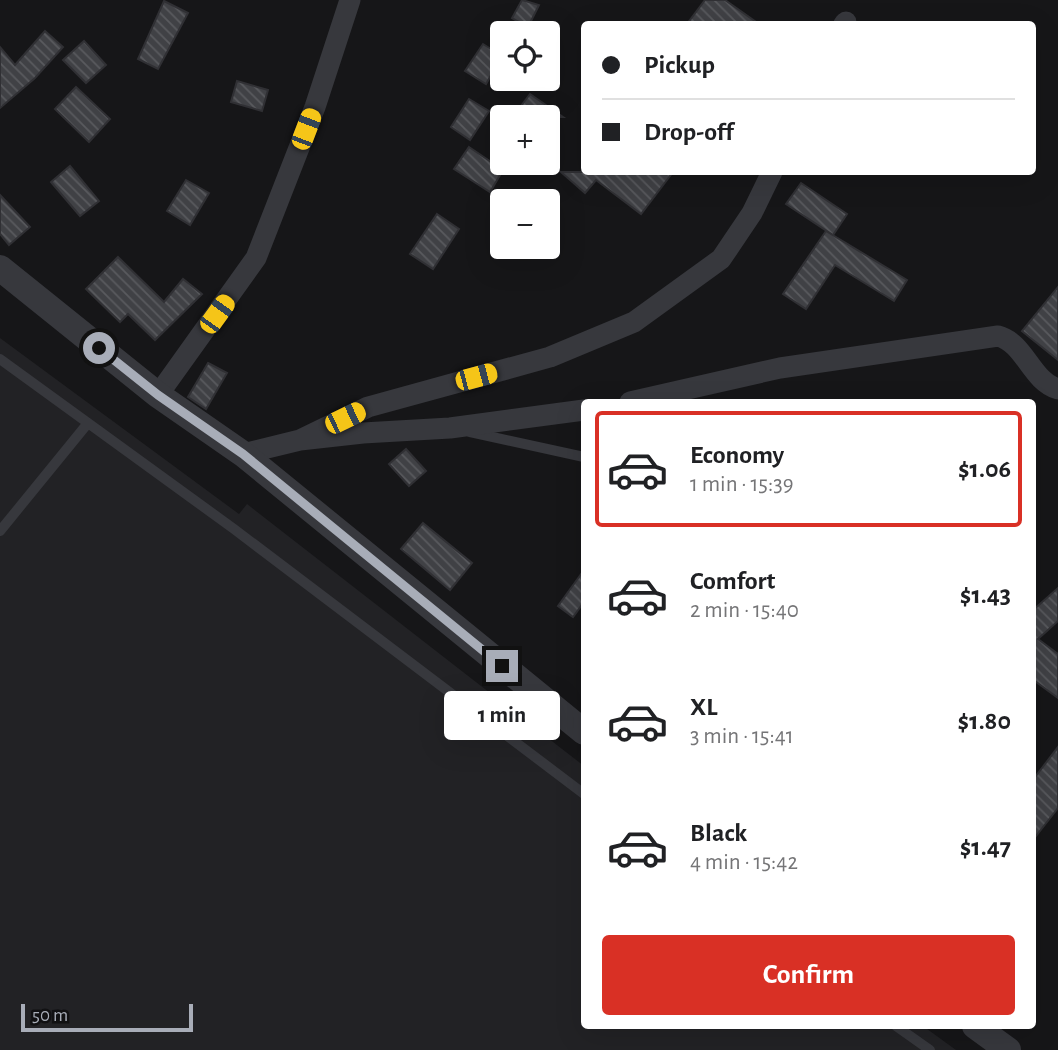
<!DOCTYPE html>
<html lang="en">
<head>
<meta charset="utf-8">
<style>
  body { margin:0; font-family:"Alegreya Sans",sans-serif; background:#f2f2f2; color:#202124; height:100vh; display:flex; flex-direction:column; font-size:26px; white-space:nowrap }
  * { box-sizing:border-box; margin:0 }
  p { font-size:23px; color:#757577 }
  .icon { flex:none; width:38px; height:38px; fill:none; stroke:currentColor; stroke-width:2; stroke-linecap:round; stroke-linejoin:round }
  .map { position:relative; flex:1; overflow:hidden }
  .details { position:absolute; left:581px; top:399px; width:455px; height:630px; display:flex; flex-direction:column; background:#fff; border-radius:7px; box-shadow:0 7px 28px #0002 }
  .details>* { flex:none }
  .guide { position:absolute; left:581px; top:21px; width:455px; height:154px; border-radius:7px; box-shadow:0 7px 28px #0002; display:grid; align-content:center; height:154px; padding:0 21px; background:#fff }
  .tools { position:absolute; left:490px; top:21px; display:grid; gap:14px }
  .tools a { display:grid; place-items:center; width:70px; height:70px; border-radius:7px; background:#fff; box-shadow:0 7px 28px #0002; font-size:35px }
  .scale { position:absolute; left:21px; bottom:18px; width:172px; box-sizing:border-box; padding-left:7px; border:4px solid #a8adb8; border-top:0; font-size:19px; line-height:24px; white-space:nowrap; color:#a8adb8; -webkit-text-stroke:5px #111113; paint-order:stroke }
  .end { position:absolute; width:32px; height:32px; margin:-16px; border:9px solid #a8adb8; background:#111; box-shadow:0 0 0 4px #111 }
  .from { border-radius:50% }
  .bubble { position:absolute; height:49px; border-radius:7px; background:#fff; box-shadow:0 7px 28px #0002; font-size:23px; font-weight:600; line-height:49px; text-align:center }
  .car { position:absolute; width:21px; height:42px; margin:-21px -10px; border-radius:9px; box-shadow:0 0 5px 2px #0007; background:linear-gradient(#f5c518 24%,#345 0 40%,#f5c518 0 76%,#345 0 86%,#f5c518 0) }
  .guide b { display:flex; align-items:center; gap:24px; height:66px; font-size:26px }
  .guide b+b { border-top:2px solid #e0e0e0 }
  .guide i { width:18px; height:18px; background:#202124 }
  ul { padding:12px 0 0; list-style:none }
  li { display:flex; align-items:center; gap:21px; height:116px; margin:0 14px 10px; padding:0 7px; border:4px solid transparent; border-radius:7px }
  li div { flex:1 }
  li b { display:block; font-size:26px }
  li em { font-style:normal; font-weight:600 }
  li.on { border-color:#d93025 }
  li>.icon { width:63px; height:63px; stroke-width:1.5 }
  .action { display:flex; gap:14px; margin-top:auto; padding:14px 21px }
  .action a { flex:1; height:80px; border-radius:7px; background:#d93025; color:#fff; font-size:28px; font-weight:600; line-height:80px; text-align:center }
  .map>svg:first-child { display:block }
</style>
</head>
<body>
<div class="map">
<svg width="1058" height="1050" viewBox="0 0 1058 1050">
  <defs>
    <pattern id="building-back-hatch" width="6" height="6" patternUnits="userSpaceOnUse" patternTransform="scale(1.75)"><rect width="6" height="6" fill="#404145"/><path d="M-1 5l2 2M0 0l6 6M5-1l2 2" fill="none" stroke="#595a5e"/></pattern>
  </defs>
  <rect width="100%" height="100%" fill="#161618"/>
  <path fill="#222225" d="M0,338L239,514L247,504L584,766V1026H923L956,1050H0Z"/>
  <path fill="url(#building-back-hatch)" stroke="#303034" stroke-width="2" d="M522,0L539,5L528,27L512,18Z
    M705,0H725L759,24H687Z
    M164,1L188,13L158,69L138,59Z
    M45,31L63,47L35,78L0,108V47L15,65Z
    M84,41L106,65L86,83L63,60Z
    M483,44L502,56L486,84L465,71Z
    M237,81L268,90L262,111L231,102Z
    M76,87L110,119L89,142L55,109Z
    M530,94L563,117H528L518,110Z
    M469,99L489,111L470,140L451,127Z
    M469,147L503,170L490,192L454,169Z
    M70,166L99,201L80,216L51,182Z
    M561,172H673L641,214L596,180L585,193Z
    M186,180L209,193L190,225L167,211Z
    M801,183L847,214L833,235L786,204Z
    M0,195L30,227L9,245L0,234Z
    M437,214L459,229L433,269L410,254Z
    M826,231L907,280L894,301L835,265L806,309L783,294Z
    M118,257L164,302L183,279L202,294L155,340L128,314L120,322L86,289Z
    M1058,287V360L1022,331Z
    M208,363L227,373L206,409L188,397Z
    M406,449L426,471L409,486L389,464Z
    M423,523L472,563L450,590L401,549Z
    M584,570V602L573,617L558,606Z
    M1058,588V621L1038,639L1058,654V698L1032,679V611Z
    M1058,747V808L1032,841V781Z"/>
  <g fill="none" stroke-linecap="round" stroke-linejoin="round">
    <path stroke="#37383d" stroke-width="10" d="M0,359L234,529L584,794
      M470,432L584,457
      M0,531L88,423
      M896,1026L930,1050"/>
    <path stroke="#37383d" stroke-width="21" d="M844,24L846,22
      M158,395L256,258L315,107L350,0
      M630,402L780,368L998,336C1025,343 1031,381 1058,389
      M300,440L368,407L550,357L634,322L721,259L752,213L772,172
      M243,454L300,440L363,433L450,428L584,410"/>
    <path stroke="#37383d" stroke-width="26" d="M0,268L158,395L243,454L584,732
      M975,1026L1008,1050"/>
  </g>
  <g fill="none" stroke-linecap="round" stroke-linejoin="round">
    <path stroke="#a8adb8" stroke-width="9" d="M99,348L158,395L243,454L502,666"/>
  </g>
</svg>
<div class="tools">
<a><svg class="icon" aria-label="locate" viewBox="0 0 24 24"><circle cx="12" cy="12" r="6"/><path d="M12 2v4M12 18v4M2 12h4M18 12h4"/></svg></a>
<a>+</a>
<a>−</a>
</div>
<div class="scale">50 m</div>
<i class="end from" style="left:99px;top:348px"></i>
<i class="end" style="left:502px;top:666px"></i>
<div class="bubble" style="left:444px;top:691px;width:116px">1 min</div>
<i class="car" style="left:306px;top:129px;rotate:21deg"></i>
<i class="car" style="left:217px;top:314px;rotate:36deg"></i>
<i class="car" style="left:476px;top:377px;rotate:75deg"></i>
<i class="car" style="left:345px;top:418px;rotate:64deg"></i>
<div class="guide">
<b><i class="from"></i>Pickup</b>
<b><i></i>Drop-off</b>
</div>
<section class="details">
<ul>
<li class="on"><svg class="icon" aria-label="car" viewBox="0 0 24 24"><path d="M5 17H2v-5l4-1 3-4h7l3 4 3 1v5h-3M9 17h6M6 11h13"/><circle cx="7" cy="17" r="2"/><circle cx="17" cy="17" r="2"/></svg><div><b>Economy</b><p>1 min · 15:39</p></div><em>$1.06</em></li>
<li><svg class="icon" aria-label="car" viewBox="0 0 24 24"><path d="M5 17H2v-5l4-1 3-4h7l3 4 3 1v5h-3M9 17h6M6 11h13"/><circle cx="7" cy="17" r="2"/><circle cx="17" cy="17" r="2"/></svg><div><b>Comfort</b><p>2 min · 15:40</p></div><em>$1.43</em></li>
<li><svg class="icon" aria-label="car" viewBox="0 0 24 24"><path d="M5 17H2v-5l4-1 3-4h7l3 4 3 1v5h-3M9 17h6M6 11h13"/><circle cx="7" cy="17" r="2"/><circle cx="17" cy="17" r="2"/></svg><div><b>XL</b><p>3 min · 15:41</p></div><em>$1.80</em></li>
<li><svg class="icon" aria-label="car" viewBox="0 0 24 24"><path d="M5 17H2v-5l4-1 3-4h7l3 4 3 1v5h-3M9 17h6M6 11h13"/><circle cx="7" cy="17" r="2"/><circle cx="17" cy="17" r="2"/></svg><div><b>Black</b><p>4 min · 15:42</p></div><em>$1.47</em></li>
</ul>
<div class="action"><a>Confirm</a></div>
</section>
</div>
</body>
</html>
